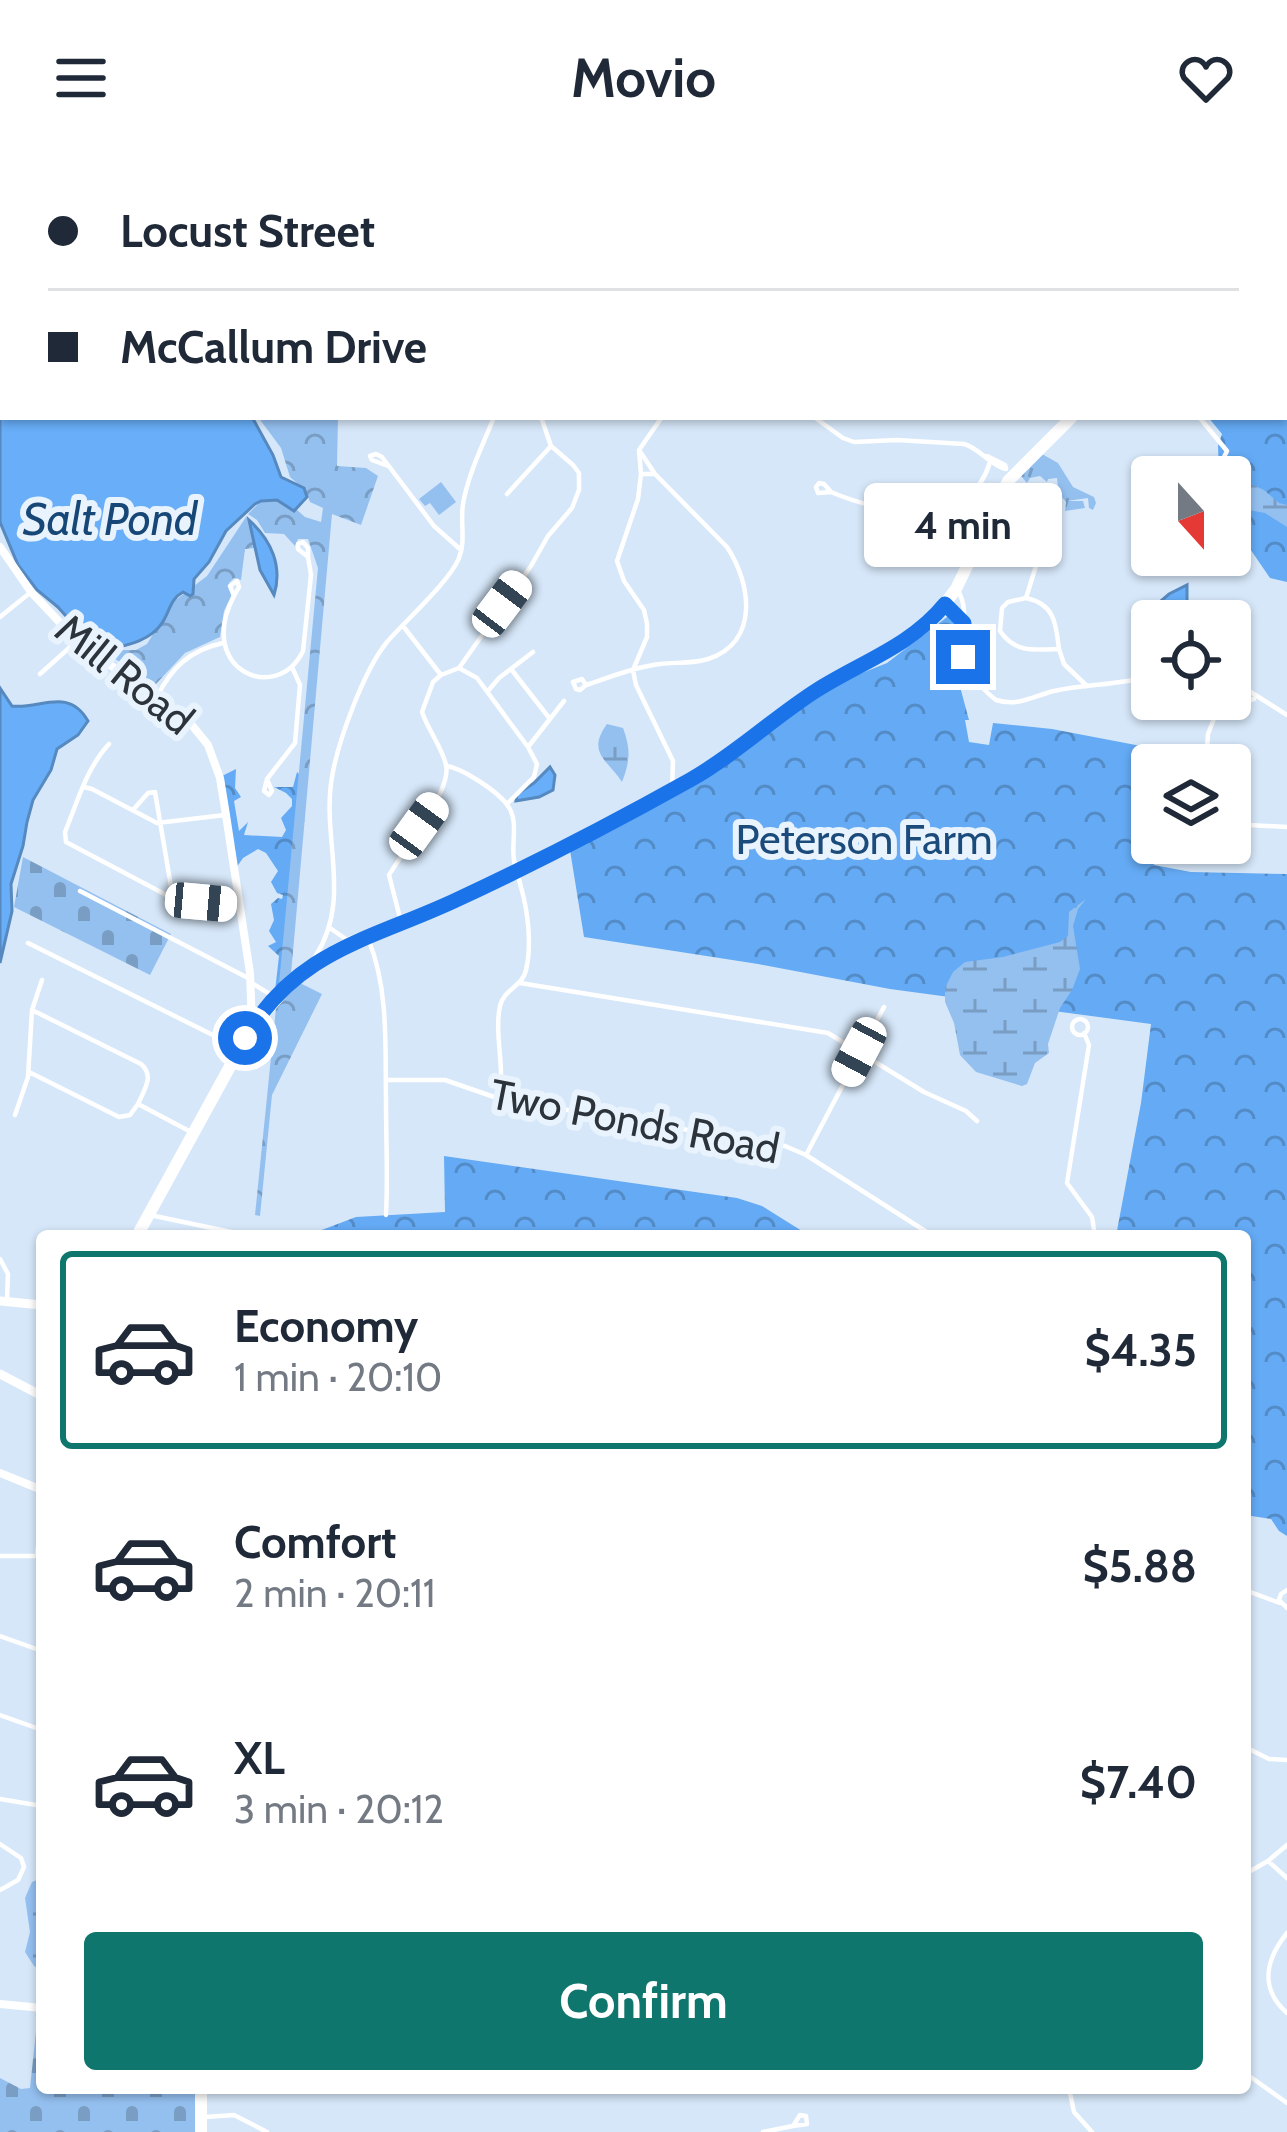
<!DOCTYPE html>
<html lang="en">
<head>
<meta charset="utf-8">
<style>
  body { margin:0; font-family:Cabin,sans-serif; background:#f2f2f3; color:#1f2937; height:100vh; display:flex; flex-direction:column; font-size:45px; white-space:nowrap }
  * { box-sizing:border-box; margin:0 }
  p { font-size:39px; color:#747a83 }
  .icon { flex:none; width:66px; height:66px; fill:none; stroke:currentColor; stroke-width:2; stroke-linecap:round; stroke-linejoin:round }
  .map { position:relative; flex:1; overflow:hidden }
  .side { position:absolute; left:36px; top:1074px; width:1215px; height:864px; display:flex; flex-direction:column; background:#fff; border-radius:12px; box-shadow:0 3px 9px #0004 }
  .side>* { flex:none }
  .banner { position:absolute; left:0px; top:0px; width:1287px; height:264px; box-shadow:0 3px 9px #0004; display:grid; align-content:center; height:264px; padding:0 48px; background:#fff }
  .needle { width:78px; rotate:159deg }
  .controls { position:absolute; left:1131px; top:300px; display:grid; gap:24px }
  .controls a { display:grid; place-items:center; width:120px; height:120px; border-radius:12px; background:#fff; box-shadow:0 3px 9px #0004; font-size:60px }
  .end { position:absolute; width:54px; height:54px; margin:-27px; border:15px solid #1a73e8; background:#fff; box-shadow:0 0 0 6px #fff }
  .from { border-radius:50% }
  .bubble { position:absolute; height:84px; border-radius:12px; background:#fff; box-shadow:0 3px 9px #0004; font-size:39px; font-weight:700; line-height:84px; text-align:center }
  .car { position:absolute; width:36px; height:72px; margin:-36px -18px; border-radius:15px; box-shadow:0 0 9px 3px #0007; background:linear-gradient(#fff 24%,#345 0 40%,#fff 0 76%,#345 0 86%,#fff 0) }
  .banner b { display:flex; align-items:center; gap:42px; height:114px; font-size:45px }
  .banner b+b { border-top:3px solid #e0e1e3 }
  .banner i { width:30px; height:30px; background:#1f2937 }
  ul { padding:21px 0 0; list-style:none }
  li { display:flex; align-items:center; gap:36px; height:198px; margin:0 24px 18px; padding:0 24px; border:6px solid transparent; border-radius:12px }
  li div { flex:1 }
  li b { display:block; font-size:45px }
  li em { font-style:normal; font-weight:700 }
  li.on { border-color:#0f766e }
  li>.icon { width:108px; height:108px; stroke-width:1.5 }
  .primary-button { display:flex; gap:24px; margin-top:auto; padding:24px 48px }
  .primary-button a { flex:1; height:138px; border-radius:12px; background:#0f766e; color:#fff; font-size:48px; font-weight:700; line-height:138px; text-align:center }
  header { display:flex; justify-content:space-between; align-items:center; height:156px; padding:0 48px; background:#fff; font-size:54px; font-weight:700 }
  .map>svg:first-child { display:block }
</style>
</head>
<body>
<header><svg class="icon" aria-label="menu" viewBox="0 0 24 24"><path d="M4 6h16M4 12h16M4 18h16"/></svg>Movio<svg class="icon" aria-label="heart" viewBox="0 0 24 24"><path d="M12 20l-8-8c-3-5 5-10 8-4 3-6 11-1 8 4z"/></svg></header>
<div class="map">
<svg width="1287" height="1976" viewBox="0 0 1287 1976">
  <defs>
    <pattern id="grass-tufts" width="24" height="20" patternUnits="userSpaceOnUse" patternTransform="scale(3)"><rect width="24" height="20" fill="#94c0f0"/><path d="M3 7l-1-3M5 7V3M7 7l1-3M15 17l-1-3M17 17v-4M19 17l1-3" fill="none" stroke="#799dc3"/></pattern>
    <pattern id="forest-crowns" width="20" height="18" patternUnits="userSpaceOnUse" patternTransform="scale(3)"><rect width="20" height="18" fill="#64aaf4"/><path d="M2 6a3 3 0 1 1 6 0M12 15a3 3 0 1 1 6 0" fill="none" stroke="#538bc7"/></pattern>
    <pattern id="wetland-marsh" width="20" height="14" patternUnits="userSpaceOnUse" patternTransform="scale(3)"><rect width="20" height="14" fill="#94c0f0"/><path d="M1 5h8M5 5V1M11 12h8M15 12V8" fill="none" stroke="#799dc3"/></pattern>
    <pattern id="cemetery-stones" width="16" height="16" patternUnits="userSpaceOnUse" patternTransform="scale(3)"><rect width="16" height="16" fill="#94c0f0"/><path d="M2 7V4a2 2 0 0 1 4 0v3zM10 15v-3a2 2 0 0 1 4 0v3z" fill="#799dc3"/></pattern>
    <pattern id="park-crowns" width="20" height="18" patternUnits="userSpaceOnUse" patternTransform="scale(3)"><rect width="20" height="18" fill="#94c0f0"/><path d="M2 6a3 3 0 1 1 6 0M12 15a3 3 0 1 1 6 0" fill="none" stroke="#799dc3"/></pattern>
  </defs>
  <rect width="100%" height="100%" fill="#d6e7f9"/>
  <path fill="url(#grass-tufts)" d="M1042,298L1058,307L1073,331L1094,341L1096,347L1093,354L1089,352L1088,342L1067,345H1083L1085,352L1065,355L1066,346L1055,333L1050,336L1054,341L1051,342L1048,332L1058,331L1057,322L1048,323L1047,326L1040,320L1030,322L1027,327L1020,319Z"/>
  <path fill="url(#forest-crowns)" d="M1284,194L1287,195V426L1270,422L1246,387L1230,354V321H1219L1218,290L1222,278L1208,261H1284Z
    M951,458L956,463V516L969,564H965L969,586L989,589L993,567L1052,573L1141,590L1154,588L1155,609H1152L1154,709L1191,716L1287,718V1380L1279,1375L1271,1363L1245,1359V1080H1116L1141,947L1151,868L890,833L758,808L584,781L570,694L717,616L813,543L852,521L887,507Z
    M236,613L235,632L241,641L234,645L239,675L248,666L244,679L282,681L286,674L281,662L292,650V643L286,637L274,631H293L297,616L300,619L281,827L275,835L279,800L268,790L276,786L269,775L274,764L271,748L278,742L282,743L283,739L277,737L271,726L278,715L266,697L258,693L243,702L236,712L222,620Z
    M444,1000L737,1042L762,1050L810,1080H306L356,1061L445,1056Z"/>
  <path fill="url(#wetland-marsh)" d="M1244,325L1264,334L1279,347L1287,349V371L1265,357L1239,352L1232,346L1230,335L1233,330Z
    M607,568L623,572C631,594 630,605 622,626C608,604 586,597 607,568Z
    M1086,743L1078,753L1073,770L1080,813L1072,834L1060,852L1048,888L1049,897L1035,907L1027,928L1022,930L976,916L960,899L954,867L945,846V832L953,816L965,806L1003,801L1060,786L1068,780L1069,756Z
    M42,1722V1814L34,1810L25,1796L30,1776L25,1742L32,1726Z"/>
  <path fill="url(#cemetery-stones)" d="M23,701L171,778L150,819L14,751Z
    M38,1857L42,1858V1932H195L197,1976H0V1922L21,1933L30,1932Z"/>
  <path fill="url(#park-crowns)" d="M258,261H338L337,310L366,312L378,320L361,369L332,358L291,818L279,828L318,412L308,383H298L295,390L284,378L265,377L257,364L248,358L264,342L288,346L305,361L321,366L323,352L310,346L306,335L290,321L281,292Z
    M246,361L258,371L264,391L245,393L241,424L234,422L229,427L232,438L224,455L220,481L185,497L155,529L97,491L49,445L54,440L80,474L95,487L117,494H136L147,488L173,446L207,420Z
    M300,827L322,838L272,939L260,1060L255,1059L276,852Z"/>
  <path fill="#94c0f0" d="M441,326L456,346L439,359L430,347L425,350L419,343Z"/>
  <path fill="#68aef8" stroke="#5689bf" stroke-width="3" d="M3,111V261H252L273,299L281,321L304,332L307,341L294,355L277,344L261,345L255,348L226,375L209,406L194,423L193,438L190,440L183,436C170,443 170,455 162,467C151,484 129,489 110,493L80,476L58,451L37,434L18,409L0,366V112Z
    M249,364C271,384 283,410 274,439L260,414Z
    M1187,429V465H1162L1161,445L1169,438Z
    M0,532L12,550C39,554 68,530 88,565L78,579L57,593L51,614L33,644L27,666L23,690L11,728L12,755L0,807Z
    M550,611L555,619L553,634L539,641L516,645L517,638L534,627Z"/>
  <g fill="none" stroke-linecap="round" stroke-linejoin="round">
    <path stroke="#fff" stroke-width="4.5" d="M413,0L415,3
      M1284,120L1287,119
      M662,261L639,294L641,318L638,343L617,405L624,425L644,454L647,468V481L633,514L636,529L673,605L672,633
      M814,261L843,282L854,286L897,284L964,288C981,293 989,309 1006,313
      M1199,261L1227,295L1222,305L1202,321
      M639,294L655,318
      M987,300L1005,309L1006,312
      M388,310L372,304L370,300L376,298L382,301L434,370L461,394
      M819,327L824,328L831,336L818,337L816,331Z
      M831,336C880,357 970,375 990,306
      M507,338L551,290
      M303,386L308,392V401L298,393V388Z
      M237,425L239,431L234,440L230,430Z
      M958,435C970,454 960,474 962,495C964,514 982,533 996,544C1018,551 1033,540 1054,535C1086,528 1119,529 1152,520
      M234,440C195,514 277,549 303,495L311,419L308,401
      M1026,442C1055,448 1056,468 1059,493C1034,494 1015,497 1000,475L1002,452L1008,446L1026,442L1036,410
      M947,450L964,467
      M0,461L31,436
      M403,470L441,519L459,512L531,410L548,380L572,352L579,334V317L573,309L551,290L541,261
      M1059,493L1064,508L1087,530
      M459,512L477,522L528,591L537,608L534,621L507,648
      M511,513L550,563
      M40,518L78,484
      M1230,523L1287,559
      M586,529L582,523L573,526L576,533L580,534L586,529C610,521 635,511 660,508C676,506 692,508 708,503C760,486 751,427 727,391L655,318H641
      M488,535L499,522L533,496
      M157,541C171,512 190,494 223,487
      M1215,560L1231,549L1254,543
      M109,588C87,611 77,647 65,676L66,686L174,743L239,747
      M528,591L564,545
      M1206,609L1208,578L1215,560V543
      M446,610C462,612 499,636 508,650C519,665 511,687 514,704C515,714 519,722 521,731C528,756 532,789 526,814C523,830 504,833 500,850C494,877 505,912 500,943
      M267,623L295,587L300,529L292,511
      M267,623L272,635L269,639L264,635Z
      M84,631L92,633L157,667L225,659
      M133,654L148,637L155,636L173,742
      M1230,668L1287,671
      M80,735L250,823
      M401,766L389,719C403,695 452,635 446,609C442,591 428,574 422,556L433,526L441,519
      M330,772L350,786
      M369,785C389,835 385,892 386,945C386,984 388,1021 386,1059
      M28,787L237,891
      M315,801C353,742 321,683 332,621C338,585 364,514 387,486C405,465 450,425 459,402C466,385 460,366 463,348C468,318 483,289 494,261
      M250,826L276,842
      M520,827L828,877L924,936L966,955L977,965
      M32,854L141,908C155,920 144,934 138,948L193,977
      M1072 871a8 8 0 1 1 16 0a8 8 0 1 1-16 0Z
      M1084,877L1089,889L1067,1027L1092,1061L1095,1080
      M29,916L119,961L130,959L138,948
      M386,924H445L500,943L785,990L806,999L933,1080
      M15,959L28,921L32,854L42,824
      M806,999L884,851
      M150,1059L250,1080
      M0,1103L8,1118L7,1143
      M37,1399L42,1352
      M0,1400H42
      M1245,1434L1280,1447
      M1287,1434L1281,1438L1279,1444L1287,1452
      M0,1480L42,1495
      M0,1559L42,1574
      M1245,1591L1269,1603L1287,1604
      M0,1643L42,1650
      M0,1688L21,1702L24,1711L18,1724L0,1734
      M1268,1705L1287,1722
      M1245,1718L1268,1705L1287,1689
      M1287,1777C1266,1803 1259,1832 1287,1857
      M1245,1917L1287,1947
      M1069,1932L1074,1956L1092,1976
      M800,1959L806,1960L807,1968L793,1970Z
      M205,1961L234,1959L267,1976
      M763,1976L793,1970"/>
    <path stroke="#fff" stroke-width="8" d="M87,3L90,0
      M0,75L3,71
      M1284,185L1287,186
      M0,391L31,436L67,474L100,502L187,563L208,589L220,622L226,659L250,817L252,869
      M0,1317L42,1334
      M0,1848L42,1852"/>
    <path stroke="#fff" stroke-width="9" d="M0,1145L42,1149
      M0,1218L42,1240"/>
    <path stroke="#fff" stroke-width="12" d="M1187,3L1189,0
      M137,1080L250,874L287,831L323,801L351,786L452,746L580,683L678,631L730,599L811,537L918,476L934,462L956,433L1008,325L1072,261
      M201,1932V1976"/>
  </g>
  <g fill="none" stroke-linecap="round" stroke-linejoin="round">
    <path stroke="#1a73e8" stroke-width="15" d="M245,882C297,794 370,784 454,745C534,708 613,667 690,624C736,598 773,562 817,534C861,506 911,490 945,448L964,467L963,501"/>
  </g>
  <g text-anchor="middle" stroke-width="12" stroke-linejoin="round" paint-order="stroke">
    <g font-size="42" fill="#2c333a" stroke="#e9f3fe">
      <text transform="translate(125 518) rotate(39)" y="15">Mill Road</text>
      <text transform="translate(635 965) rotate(11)" y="15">Two Ponds Road</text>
    </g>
    <g font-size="42" fill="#1b4b7a" stroke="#e9f3fe">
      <text x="864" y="698">Peterson Farm</text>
    </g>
    <g font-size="45" font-style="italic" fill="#164776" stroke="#e9f3fe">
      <text x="110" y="379">Salt Pond</text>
    </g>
  </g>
</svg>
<div class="controls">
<a><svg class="needle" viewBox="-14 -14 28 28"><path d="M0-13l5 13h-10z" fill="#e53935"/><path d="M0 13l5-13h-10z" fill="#747a83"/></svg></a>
<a><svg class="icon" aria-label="locate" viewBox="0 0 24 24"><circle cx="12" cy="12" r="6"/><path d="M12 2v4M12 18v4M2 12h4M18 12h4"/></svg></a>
<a><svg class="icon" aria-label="layers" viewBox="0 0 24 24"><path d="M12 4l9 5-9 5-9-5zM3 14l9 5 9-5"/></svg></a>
</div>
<i class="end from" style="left:245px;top:882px"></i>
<i class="end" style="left:963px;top:501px"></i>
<div class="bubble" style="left:864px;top:327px;width:198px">4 min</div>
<i class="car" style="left:502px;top:448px;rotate:37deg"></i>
<i class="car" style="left:419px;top:670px;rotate:36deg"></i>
<i class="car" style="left:201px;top:746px;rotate:95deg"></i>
<i class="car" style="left:859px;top:896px;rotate:208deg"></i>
<div class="banner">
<b><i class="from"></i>Locust Street</b>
<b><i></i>McCallum Drive</b>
</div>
<section class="side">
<ul>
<li class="on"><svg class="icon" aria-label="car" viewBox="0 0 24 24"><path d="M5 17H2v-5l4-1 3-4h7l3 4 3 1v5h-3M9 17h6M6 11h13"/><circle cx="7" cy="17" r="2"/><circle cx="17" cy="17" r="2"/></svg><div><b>Economy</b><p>1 min · 20:10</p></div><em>$4.35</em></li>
<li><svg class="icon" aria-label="car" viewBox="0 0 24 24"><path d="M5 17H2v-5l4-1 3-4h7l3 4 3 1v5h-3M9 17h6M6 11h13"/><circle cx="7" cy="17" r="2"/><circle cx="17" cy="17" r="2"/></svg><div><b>Comfort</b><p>2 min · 20:11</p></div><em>$5.88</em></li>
<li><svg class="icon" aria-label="car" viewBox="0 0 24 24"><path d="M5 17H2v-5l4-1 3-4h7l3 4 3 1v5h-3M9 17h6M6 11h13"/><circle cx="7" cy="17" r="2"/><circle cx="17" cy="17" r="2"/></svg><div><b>XL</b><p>3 min · 20:12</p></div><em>$7.40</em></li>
</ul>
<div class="primary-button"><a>Confirm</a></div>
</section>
</div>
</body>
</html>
